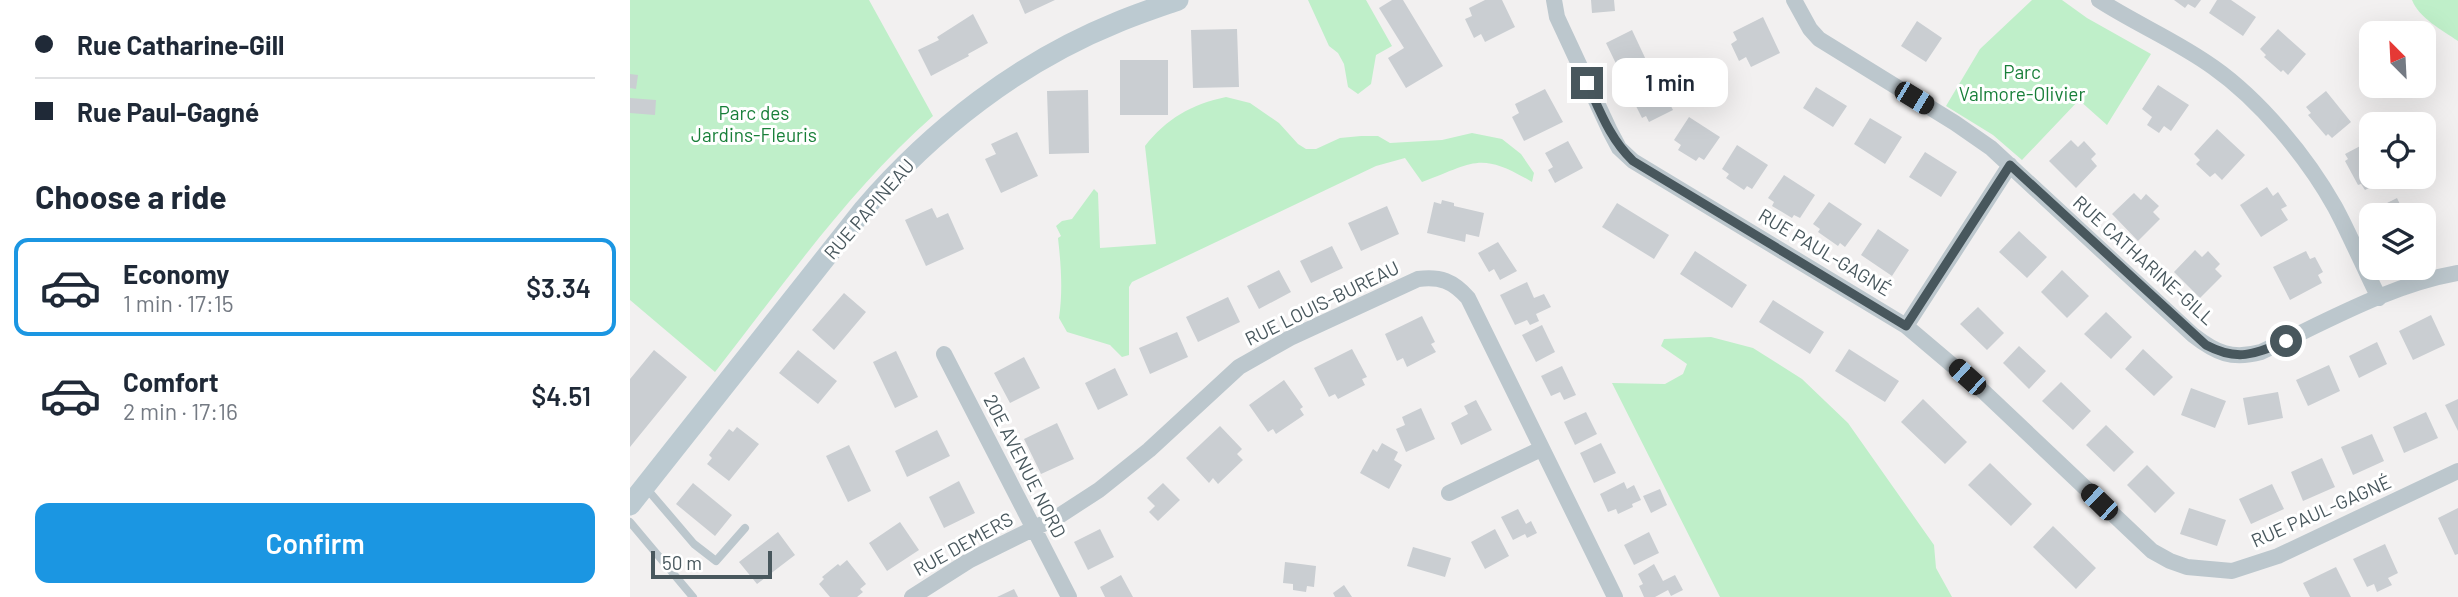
<!DOCTYPE html>
<html lang="en">
<head>
<meta charset="utf-8">
<style>
  body { margin:0; font-family:Barlow,sans-serif; background:#f2f2f3; color:#1f2937; height:100vh; display:flex; flex-direction:column; font-size:26px; white-space:nowrap }
  * { box-sizing:border-box; margin:0 }
  p { font-size:23px; color:#747a83 }
  .icon { flex:none; width:38px; height:38px; fill:none; stroke:currentColor; stroke-width:2; stroke-linecap:round; stroke-linejoin:round }
  .map { position:relative; flex:1; overflow:hidden }
  .panel { display:flex; flex-direction:column; background:#fff; width:630px }
  .panel>* { flex:none }
  .guide { display:grid; align-content:center; height:154px; padding:0 35px; background:#fff }
  .needle { width:46px; rotate:336deg }
  .buttons { position:absolute; left:1729px; top:21px; display:grid; gap:14px }
  .buttons a { display:grid; place-items:center; width:77px; height:77px; border-radius:14px; background:#fff; box-shadow:0 7px 28px #0002; font-size:35px }
  .scale { position:absolute; left:21px; bottom:18px; width:121px; box-sizing:border-box; padding-left:7px; border:4px solid #48575d; border-top:0; font-size:19px; line-height:24px; white-space:nowrap; color:#48575d; -webkit-text-stroke:5px #fff; paint-order:stroke }
  .end { position:absolute; width:32px; height:32px; margin:-16px; border:9px solid #48575d; background:#fff; box-shadow:0 0 0 4px #fff }
  .from { border-radius:50% }
  .bubble { position:absolute; height:49px; border-radius:14px; background:#fff; box-shadow:0 7px 28px #0002; font-size:23px; font-weight:600; line-height:49px; text-align:center }
  .car { position:absolute; width:21px; height:42px; margin:-21px -10px; border-radius:9px; box-shadow:0 0 5px 2px #0007; background:linear-gradient(#222 24%,#8ab4d8 0 40%,#222 0 76%,#8ab4d8 0 86%,#222 0) }
  .guide b { display:flex; align-items:center; gap:24px; height:66px; font-size:26px }
  .guide b+b { border-top:2px solid #e0e1e3 }
  .guide i { width:18px; height:18px; background:#1f2937 }
  ul { padding:0; list-style:none }
  li { display:flex; align-items:center; gap:21px; height:98px; margin:0 14px 10px; padding:0 21px; border:4px solid transparent; border-radius:14px }
  li div { flex:1 }
  li b { display:block; font-size:26px }
  li em { font-style:normal; font-weight:600 }
  li.current { border-color:#1b96e2 }
  li>.icon { width:63px; height:63px; stroke-width:1.5 }
  h2 { padding:0 35px; font-size:32px; line-height:84px }
  .button { display:flex; gap:14px; margin-top:auto; padding:14px 35px }
  .button a { flex:1; height:80px; border-radius:14px; background:#1b96e2; color:#fff; font-size:28px; font-weight:600; line-height:80px; text-align:center }
  main { display:flex; flex:1; min-height:0 }
  .map>svg:first-child { display:block }
</style>
</head>
<body>
<main>
<section class="panel">
<div class="guide">
<b><i class="from"></i>Rue Catharine-Gill</b>
<b><i></i>Rue Paul-Gagné</b>
</div>
<h2>Choose a ride</h2>
<ul>
<li class="current"><svg class="icon" aria-label="car" viewBox="0 0 24 24"><path d="M5 17H2v-5l4-1 3-4h7l3 4 3 1v5h-3M9 17h6M6 11h13"/><circle cx="7" cy="17" r="2"/><circle cx="17" cy="17" r="2"/></svg><div><b>Economy</b><p>1 min · 17:15</p></div><em>$3.34</em></li>
<li><svg class="icon" aria-label="car" viewBox="0 0 24 24"><path d="M5 17H2v-5l4-1 3-4h7l3 4 3 1v5h-3M9 17h6M6 11h13"/><circle cx="7" cy="17" r="2"/><circle cx="17" cy="17" r="2"/></svg><div><b>Comfort</b><p>2 min · 17:16</p></div><em>$4.51</em></li>
</ul>
<div class="button"><a>Confirm</a></div>
</section>
<div class="map">
<svg width="1828" height="597" viewBox="0 0 1828 597">
  <rect width="100%" height="100%" fill="#f2f0f0"/>
  <path fill="#bfefc9" d="M0,0H239L303,116C219,190 154,284 85,372L0,300Z
    M678,0H736L762,46L746,55L741,84L728,94L718,87L714,64L708,53L699,46Z
    M1402,0H1432L1457,18L1521,54L1477,125L1449,100L1392,160L1363,135L1316,106L1350,49Z
    M1782,0H1828V41C1812,30 1789,18 1782,0Z
    M596,97L620,103L649,123L668,144L676,149H686L710,138L731,136H748L760,143L812,140L842,133L872,139L891,154L904,173L902,182C850,151 845,162 792,182L775,158L746,166L502,282L499,287V355L492,357L480,345L437,332L429,318C433,291 431,265 428,238L431,236L426,226L432,221L442,219L464,189L468,193L470,248L526,244L515,146C536,119 562,104 596,97Z
    M1081,337L1123,348L1172,379L1218,423L1304,545L1306,568L1322,597H1090L982,383L1035,384L1053,374L1057,364L1031,346L1034,339Z"/>
  <path fill="#caced2" d="M389,0H425L395,14Z
    M762,0H773L813,66L776,88L758,58L774,48L749,8Z
    M855,0H872L885,27L855,42L851,34L844,38L835,19L842,16L839,8Z
    M961,0H984L985,11L962,13Z
    M1544,0H1571L1565,8L1558,4L1555,8Z
    M1587,0H1601L1626,17L1613,36L1579,13Z
    M343,14L358,43L338,54L339,56L301,76L288,50L309,40L307,37Z
    M1133,17L1150,53L1121,67L1116,57L1109,61L1101,44L1107,40L1103,32Z
    M1287,21L1312,38L1296,62L1271,46Z
    M607,29L609,87L563,88L561,30Z
    M1648,29L1676,54L1658,75L1653,70L1651,72L1634,57L1636,55L1630,49Z
    M1002,30L1017,62L991,74L976,43Z
    M490,60H538V115H490Z
    M0,74L8,75L6,89L0,88Z
    M1026,78L1043,110L1019,122L1016,116L1012,118L1002,98L1005,96L1002,90Z
    M1528,85L1559,105L1541,131L1534,126L1529,133L1517,125L1522,117L1512,109Z
    M1186,87L1217,106L1203,127L1173,108Z
    M915,89L933,122L894,141L882,117L889,113L885,104Z
    M458,90L459,153L419,154L417,91Z
    M1696,91L1721,122L1702,138L1698,134L1696,136L1678,115L1681,113L1676,107Z
    M0,98L26,100L25,115L0,113Z
    M1059,117L1090,137L1074,160L1069,157L1066,161L1048,150L1051,145L1044,140Z
    M1240,118L1272,137L1255,164L1224,144Z
    M1587,129L1615,155L1592,180L1585,173L1580,177L1566,164L1570,160L1564,154Z
    M387,132L408,176L371,193L355,159L366,154L361,144Z
    M1441,140L1448,147L1454,141L1466,154L1461,159L1467,166L1446,188L1419,161Z
    M938,141L953,168L925,183L918,170L923,167L915,153Z
    M1736,143L1741,154V177H1753L1755,180L1735,190L1731,184L1728,185L1715,161L1718,159L1715,154Z
    M1107,145L1138,165L1122,189L1117,186L1114,190L1096,178L1099,174L1092,169Z
    M1295,152L1327,172L1311,197L1279,177Z
    M1154,175L1185,195L1170,218L1164,215L1162,218L1142,206L1144,202L1138,198Z
    M1637,187L1643,196L1648,192L1657,206L1651,209L1658,220L1631,237L1610,205Z
    M1504,193L1511,200L1516,194L1529,206L1523,212L1530,219L1508,241L1482,214Z
    M1767,198L1775,215H1743L1741,211Z
    M812,200L824,203V206L854,213L849,237L836,234L835,242L797,233L804,202L811,204Z
    M1199,202L1232,224L1215,247L1210,243L1208,246L1188,232L1190,229L1183,224Z
    M987,203L1039,235L1024,259L972,227Z
    M757,206L769,234L731,251L718,223Z
    M302,208L307,218L318,213L334,249L296,266L275,220Z
    M1248,229L1279,250L1262,276L1231,255Z
    M1389,231L1417,257L1397,278L1369,252Z
    M868,242L887,271L870,280L864,269L859,272L848,253Z
    M702,246L713,268L681,283L670,261Z
    M1565,250L1572,257L1578,251L1590,264L1585,269L1592,276L1570,298L1544,272Z
    M1065,251L1117,285L1102,308L1050,274Z
    M1676,251L1680,259L1685,257L1693,272L1688,275L1692,283L1660,300L1643,267Z
    M649,270L661,292L629,309L617,286Z
    M1432,270L1459,296L1437,318L1411,292Z
    M897,282L904,298L914,294L921,307L906,314L909,321L900,325L897,320L885,325L870,295Z
    M214,293L236,312L204,350L182,330Z
    M598,297L610,322L568,342L556,317Z
    M1143,300L1194,332L1180,354L1129,322Z
    M1348,307L1374,333L1357,350L1330,324Z
    M1476,312L1502,337L1481,359L1454,334Z
    M1801,315L1815,345L1783,360L1769,331Z
    M792,316L805,342L801,344L806,352L777,367L773,358L767,361L755,334Z
    M912,325L925,352L906,362L892,335Z
    M547,332L558,357L520,374L509,348Z
    M1747,342L1757,364L1729,378L1719,356Z
    M1389,346L1416,371L1399,389L1373,363Z
    M722,349L737,377L732,379L735,385L708,399L705,394L699,397L684,368Z
    M1219,349L1269,381L1255,402L1205,371Z
    M1513,349L1543,377L1524,396L1495,369Z
    M24,350L57,377L0,447V379Z
    M168,350L207,381L188,404L149,373Z
    M266,351L288,397L265,408L243,362Z
    M394,357L410,388L380,403L364,373Z
    M1699,365L1710,391L1678,406L1666,380Z
    M932,366L946,395L934,400L930,392L921,396L911,376Z
    M485,368L498,395L468,410L455,383Z
    M654,380L673,407L670,409L674,415L646,434L643,429L638,432L619,405Z
    M1431,382L1461,411L1443,430L1412,401Z
    M1561,388L1596,401L1585,428L1551,415Z
    M1648,392L1653,418L1618,425L1613,398Z
    M1293,399L1337,442L1315,464L1271,422Z
    M1828,399V431L1815,405Z
    M846,400L862,430L831,445L821,423L838,414L834,406Z
    M791,408L805,439L776,452L766,429L775,425L772,417Z
    M956,412L967,434L945,445L934,422Z
    M1796,412L1808,438L1774,453L1763,427Z
    M427,423L444,459L411,474L394,439Z
    M1476,425L1504,452L1484,472L1456,445Z
    M590,426L612,449L607,454L613,460L588,484L583,478L579,483L556,458Z
    M107,427L129,444L99,481L77,464L82,458L79,455L99,429L103,432Z
    M307,430L320,456L277,477L265,451Z
    M1742,434L1754,461L1723,475L1711,447Z
    M752,443L768,452L764,460L772,465L759,489L730,473L743,449L747,452Z
    M971,443L986,473L964,483L950,453Z
    M219,445L241,491L218,502L196,456Z
    M1692,458L1705,487L1673,501L1661,472Z
    M1360,463L1402,504L1381,526L1338,485Z
    M1517,465L1545,493L1525,513L1497,485Z
    M329,481L345,513L314,528L299,497Z
    M994,482L997,489L1004,485L1011,500L1002,504L1003,507L988,514L986,509L978,512L970,494Z
    M63,483L102,515L85,536L46,504Z
    M533,483L550,500L528,521L519,512L525,506L517,498Z
    M1642,484L1654,509L1621,524L1609,499Z
    M1030,489L1037,505L1021,513L1013,496Z
    M1559,508L1596,520L1587,546L1550,534Z
    M1828,508V554L1825,555L1808,518Z
    M888,509L896,524L901,521L907,533L897,538L895,534L883,540L871,517Z
    M270,522L289,550L257,571L239,543Z
    M1423,526L1466,568L1446,589L1403,547Z
    M470,529L484,557L458,570L444,542Z
    M865,529L879,556L855,569L841,542Z
    M148,532L165,555L127,584L109,562Z
    M1019,532L1029,553L1004,565L994,545Z
    M1755,544L1768,573L1758,578L1762,585L1747,592L1744,584L1737,587L1723,559Z
    M783,547L821,558L815,577L777,566Z
    M217,560L236,584L230,589L233,592L227,597H200L189,584L194,579L192,577L208,564L210,566Z
    M655,562L686,566L684,587L677,586L676,592L663,590V584L653,583Z
    M1024,564L1033,581L1045,575L1053,590L1041,596L1038,590L1025,597H1014L1009,586L1013,584L1008,574Z
    M1706,567L1721,597H1680L1673,583Z
    M491,575L503,597H475L470,587Z
    M714,585L722,597H705L703,593Z
    M384,589L388,597H367Z"/>
  <g fill="none" stroke-linecap="round" stroke-linejoin="round">
    <path stroke="#bcc7cd" stroke-width="8" d="M17,489L64,544L86,561L115,528
      M0,522L63,597"/>
    <path stroke="#bcc7cd" stroke-width="16" d="M924,0L927,17L980,131L989,148L1003,161L1276,326L1354,392L1522,551L1540,561L1557,567L1602,571L1648,556L1828,471
      M1164,0L1180,29L1189,39L1325,123L1361,148L1563,335C1586,353 1602,360 1631,352C1694,323 1759,285 1828,273
      M1469,0C1506,24 1547,41 1583,67C1630,100 1677,157 1705,207C1721,237 1734,268 1749,298
      M1276,326L1380,165
      M314,354L439,597
      M819,493L911,449
      M282,597L340,560L429,516L469,490L519,450L609,367L660,338L788,279C810,276 823,281 838,298L985,597"/>
    <path stroke="#bccad1" stroke-width="21" d="M0,505L234,209C303,129 389,62 488,22C507,14 528,7 548,0"/>
  </g>
  <g fill="none" stroke-linecap="round" stroke-linejoin="round">
    <path stroke="#48575d" stroke-width="9" d="M957,83C970,111 980,139 1003,161L1276,326L1380,165L1576,345C1608,362 1625,354 1656,341"/>
  </g>
  <g text-anchor="middle" stroke-width="6" stroke-linejoin="round" paint-order="stroke">
    <g font-size="19" fill="#187f39" stroke="#fff">
      <text x="1392" y="79">Parc<tspan x="1392" dy="22">Valmore-Olivier</tspan></text>
      <text x="124" y="120">Parc des<tspan x="124" dy="22">Jardins-Fleuris</tspan></text>
    </g>
    <g font-size="19" fill="#48575d" stroke="#fff">
      <text transform="translate(239 209) rotate(-49)" y="7">RUE PAPINEAU</text>
      <text transform="translate(1195 252) rotate(31)" y="7">RUE PAUL-GAGNÉ</text>
      <text transform="translate(1514 260) rotate(42)" y="7">RUE CATHARINE-GILL</text>
      <text transform="translate(692 303) rotate(-26)" y="7">RUE LOUIS-BUREAU</text>
      <text transform="translate(395 466) rotate(63)" y="7">20E AVENUE NORD</text>
      <text transform="translate(1691 511) rotate(-24)" y="7">RUE PAUL-GAGNÉ</text>
      <text transform="translate(333 544) rotate(-29)" y="7">RUE DEMERS</text>
    </g>
  </g>
</svg>
<div class="buttons">
<a><svg class="needle" viewBox="-14 -14 28 28"><path d="M0-13l5 13h-10z" fill="#e53935"/><path d="M0 13l5-13h-10z" fill="#747a83"/></svg></a>
<a><svg class="icon" aria-label="locate" viewBox="0 0 24 24"><circle cx="12" cy="12" r="6"/><path d="M12 2v4M12 18v4M2 12h4M18 12h4"/></svg></a>
<a><svg class="icon" aria-label="layers" viewBox="0 0 24 24"><path d="M12 4l9 5-9 5-9-5zM3 14l9 5 9-5"/></svg></a>
</div>
<div class="scale">50 m</div>
<i class="end from" style="left:1656px;top:341px"></i>
<i class="end" style="left:957px;top:83px"></i>
<div class="bubble" style="left:982px;top:58px;width:116px">1 min</div>
<i class="car" style="left:1284px;top:98px;rotate:121deg"></i>
<i class="car" style="left:1337px;top:377px;rotate:312deg"></i>
<i class="car" style="left:1469px;top:502px;rotate:314deg"></i>
</div>
</main>
</body>
</html>
